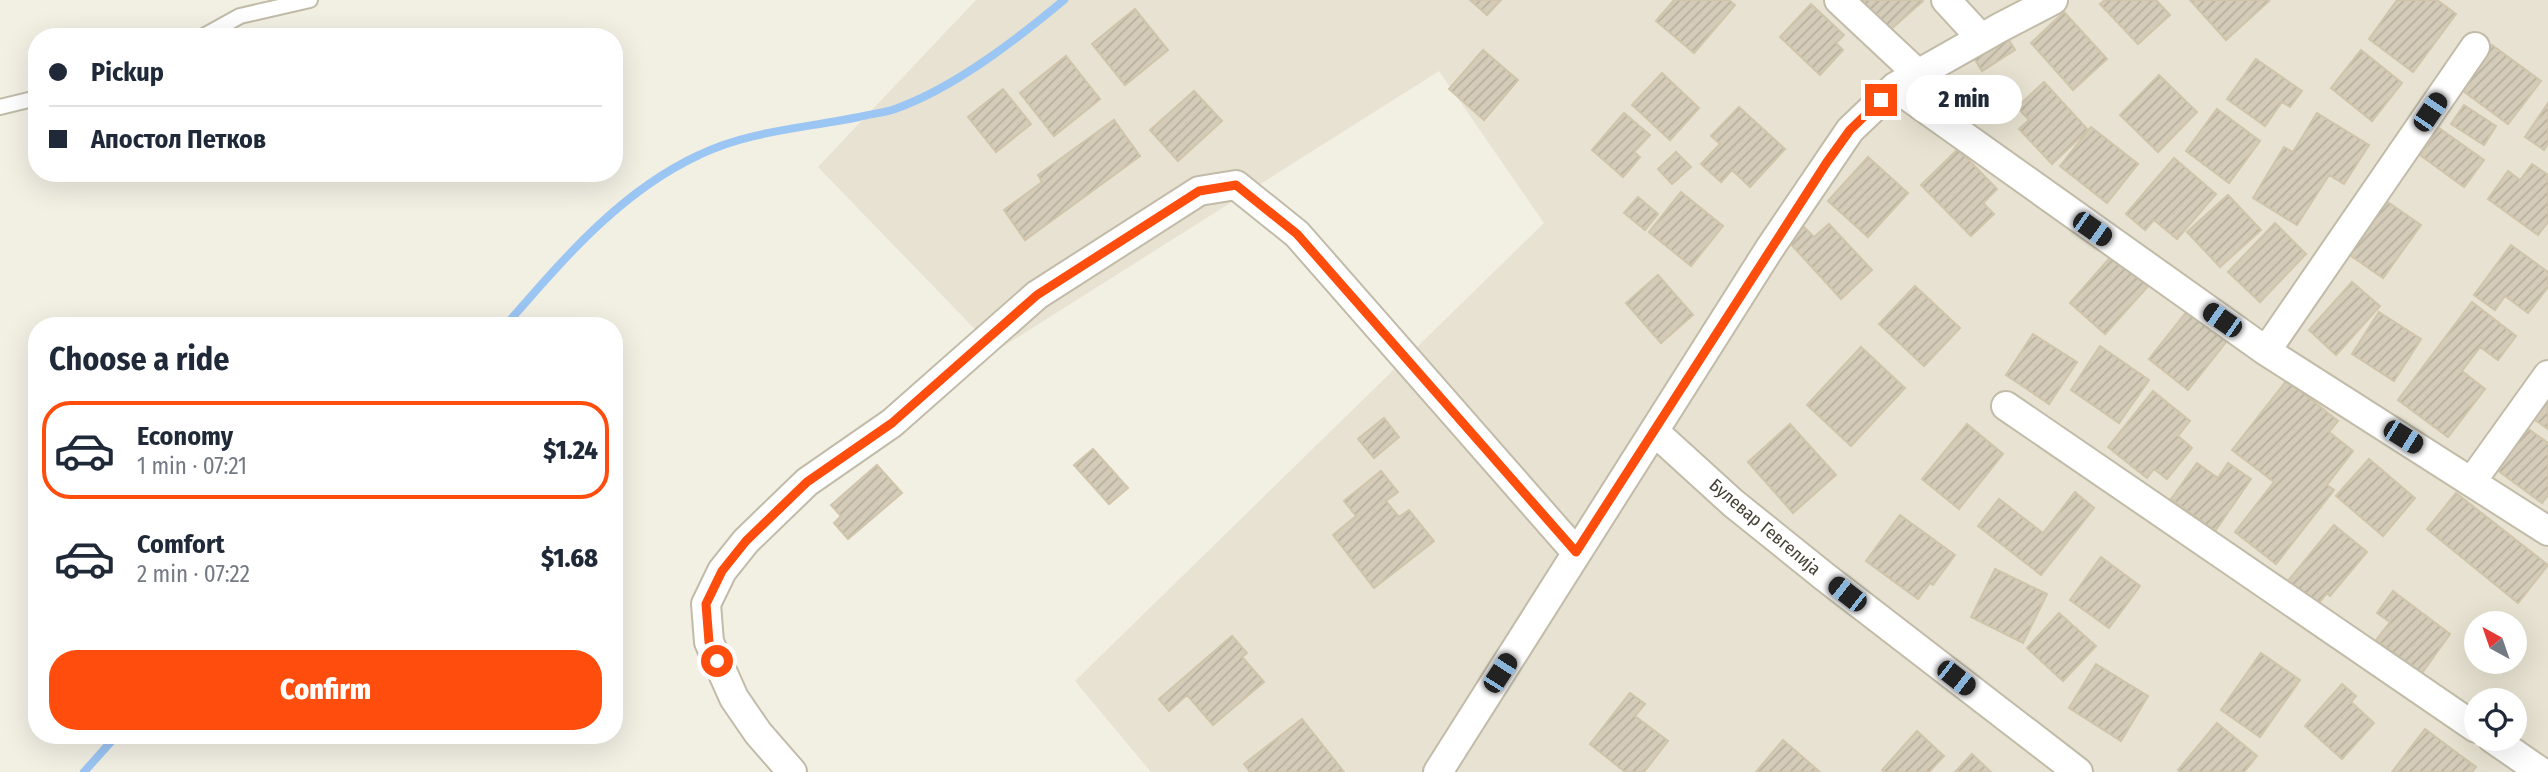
<!DOCTYPE html>
<html lang="en">
<head>
<meta charset="utf-8">
<style>
  body { margin:0; font-family:"Fira Sans Condensed",sans-serif; background:#f2f2f3; color:#1f2937; height:100vh; display:flex; flex-direction:column; font-size:26px; white-space:nowrap }
  * { box-sizing:border-box; margin:0 }
  p { font-size:23px; color:#747a83 }
  .icon { flex:none; width:38px; height:38px; fill:none; stroke:currentColor; stroke-width:2; stroke-linecap:round; stroke-linejoin:round }
  .map { position:relative; flex:1; overflow:hidden }
  .drawer { position:absolute; left:28px; top:317px; width:595px; height:427px; display:flex; flex-direction:column; background:#fff; border-radius:28px; box-shadow:0 7px 28px #0002 }
  .drawer>* { flex:none }
  .top-card { position:absolute; left:28px; top:28px; width:595px; height:154px; border-radius:28px; box-shadow:0 7px 28px #0002; display:grid; align-content:center; height:154px; padding:0 21px; background:#fff }
  .needle { width:46px; rotate:320deg }
  .tools { position:absolute; left:2464px; top:611px; display:grid; gap:14px }
  .tools a { display:grid; place-items:center; width:63px; height:63px; border-radius:50%; background:#fff; box-shadow:0 7px 28px #0002; font-size:35px }
  .end { position:absolute; width:32px; height:32px; margin:-16px; border:9px solid #ff4d0d; background:#fff; box-shadow:0 0 0 4px #fff }
  .from { border-radius:50% }
  .bubble { position:absolute; height:49px; border-radius:24px; background:#fff; box-shadow:0 7px 28px #0002; font-size:23px; font-weight:800; line-height:49px; text-align:center }
  .car { position:absolute; width:21px; height:42px; margin:-21px -10px; border-radius:9px; box-shadow:0 0 5px 2px #0007; background:linear-gradient(#222 24%,#8ab4d8 0 40%,#222 0 76%,#8ab4d8 0 86%,#222 0) }
  .top-card b { display:flex; align-items:center; gap:24px; height:66px; font-size:26px }
  .top-card b+b { border-top:2px solid #e0e1e3 }
  .top-card i { width:18px; height:18px; background:#1f2937 }
  ul { padding:0; list-style:none }
  li { display:flex; align-items:center; gap:21px; height:98px; margin:0 14px 10px; padding:0 7px; border:4px solid transparent; border-radius:28px }
  li div { flex:1 }
  li b { display:block; font-size:26px }
  li em { font-style:normal; font-weight:800 }
  li.current { border-color:#ff4d0d }
  li>.icon { width:63px; height:63px; stroke-width:1.5 }
  h2 { padding:0 21px; font-size:32px; line-height:84px }
  .button { display:flex; gap:14px; margin-top:auto; padding:14px 21px }
  .button a { flex:1; height:80px; border-radius:28px; background:#ff4d0d; color:#fff; font-size:28px; font-weight:800; line-height:80px; text-align:center }
  .map>svg:first-child { display:block }
</style>
</head>
<body>
<div class="map">
<svg width="2548" height="772" viewBox="0 0 2548 772">
  <defs>
    <pattern id="building-hatch" width="6" height="6" patternUnits="userSpaceOnUse" patternTransform="scale(1.75)"><rect width="6" height="6" fill="#d4ccb8"/><path d="M-1 1l2-2M0 6l6-6M5 7l2-2" fill="none" stroke="#b7b09f"/></pattern>
  </defs>
  <rect width="100%" height="100%" fill="#f2efe3"/>
  <path fill="#e7e2d1" fill-rule="evenodd" d="M976,0H2548V772H1151L1075,681L1544,223L1439,71L996,351L818,167ZM2476,623H2515V662H2476ZM2476,700H2515V738H2476Z"/>
  <g fill="none" stroke-linecap="round" stroke-linejoin="round">
    <path stroke="#9bc5f3" stroke-width="8" d="M505,326C562,261 619,192 699,155C748,131 805,128 859,117C870,114 884,113 895,109C954,88 1016,40 1064,0
      M84,772L117,735"/>
  </g>
  <path fill="url(#building-hatch)" stroke="#d0c5ab" stroke-width="2" d="M1470,0H1501L1487,15Z
    M1674,0H1729L1735,5L1694,53L1656,21Z
    M1848,0H1922L1923,1L1882,37Z
    M2105,0H2156L2170,15L2138,44L2100,4Z
    M2190,0H2268L2269,1L2226,40Z
    M2397,0H2437L2456,14L2413,72L2369,39Z
    M1811,4L1844,35L1836,43L1843,50L1820,75L1780,37Z
    M1135,9L1168,50L1125,85L1092,44Z
    M2064,12L2107,59L2073,90L2031,43Z
    M2006,35L2015,50L1982,71L1972,55Z
    M2492,45L2541,81L2508,124L2459,88Z
    M1483,50L1518,80L1484,120L1449,89Z
    M2361,50L2402,83L2372,121L2331,88Z
    M1066,56L1100,99L1054,136L1020,93Z
    M2256,59L2302,91L2290,107L2282,102L2265,126L2227,99Z
    M1662,73L1699,108L1670,140L1632,105Z
    M2159,75L2197,112L2158,152L2120,115Z
    M2044,82L2088,130L2052,164L2019,129L2029,120L2017,107Z
    M1003,89L1031,124L996,152L968,117Z
    M1194,91L1222,121L1178,161L1150,130Z
    M2548,103V144L2544,150L2525,137Z
    M2464,105L2496,126L2484,145L2451,124Z
    M1739,107L1785,149L1750,187L1732,170L1721,182L1701,164L1720,144L1711,136Z
    M2217,109L2260,141L2229,183L2186,151Z
    M1624,113L1650,135L1634,152L1640,157L1623,177L1592,150Z
    M2317,113L2369,145L2344,184L2329,175L2297,225L2253,198L2284,147L2293,152Z
    M1114,120L1140,156L1025,240L1004,210L1042,182L1038,175Z
    M2091,127L2138,164L2107,203L2060,166Z
    M2439,128L2484,160L2464,187L2420,155Z
    M1958,149L1997,189L1983,203L1994,214L1971,236L1921,185Z
    M1676,152L1691,167L1672,184L1658,169Z
    M1868,157L1908,193L1868,237L1828,201Z
    M2174,158L2216,194L2177,239L2154,220L2145,230L2126,214Z
    M2532,164L2548,175V222L2538,235L2488,199L2508,171L2520,180Z
    M1681,192L1723,226L1691,266L1649,232Z
    M2228,195L2261,230L2220,267L2187,232Z
    M1638,197L1658,214L1645,230L1624,213Z
    M2382,198L2421,225L2383,278L2344,251Z
    M2275,223L2306,254L2260,302L2228,272Z
    M1829,224L1872,270L1841,299L1788,241L1804,227L1814,237Z
    M2511,245L2548,272V287L2528,313L2505,296L2495,310L2474,295Z
    M2115,252L2150,284L2105,334L2070,303Z
    M1658,275L1693,315L1661,343L1626,303Z
    M2352,282L2380,306L2336,355L2309,330Z
    M1915,286L1960,328L1924,366L1879,324Z
    M2472,302L2516,336L2498,360L2480,347L2462,371L2485,389L2448,437L2398,400Z
    M2188,310L2227,341L2188,390L2149,359Z
    M2379,312L2421,339L2394,381L2352,354Z
    M2033,334L2077,362L2049,404L2006,375Z
    M2100,346L2149,380L2119,423L2071,390Z
    M1861,347L1905,388L1851,446L1807,405Z
    M2287,380L2338,421L2329,432L2353,451L2327,485L2334,490L2276,564L2235,532L2274,482L2232,450Z
    M2548,384V429L2526,414Z
    M2153,391L2190,421L2178,436L2192,448L2167,479L2154,469L2147,478L2108,447Z
    M1384,418L1399,437L1374,458L1358,439Z
    M1790,424L1836,475L1793,513L1748,462Z
    M1967,424L2003,454L1959,509L1922,479Z
    M2527,428L2548,443V495L2542,503L2497,470Z
    M1093,449L1128,488L1109,504L1074,465Z
    M2369,459L2415,498L2383,536L2336,496Z
    M2197,463L2218,478L2228,463L2251,479L2215,531L2171,499Z
    M877,465L902,493L848,539L834,523L841,516L831,505Z
    M1381,471L1398,492L1386,501L1399,517L1409,510L1434,541L1374,588L1333,535L1356,516L1344,501Z
    M2075,492L2094,508L2041,575L1978,526L1999,499L2043,533Z
    M2456,493L2548,565L2518,603L2427,529Z
    M1900,515L1955,555L1933,585L1930,583L1918,599L1866,561Z
    M2334,525L2367,552L2330,596L2327,593L2312,611L2283,587Z
    M2101,557L2140,586L2109,628L2070,600Z
    M1995,569L2047,594L2023,643L1971,617Z
    M2393,591L2450,634L2422,673L2376,640L2390,622L2377,613Z
    M2059,613L2096,646L2063,681L2027,648Z
    M1232,636L1247,653L1242,657L1264,682L1213,725L1187,695L1169,711L1159,699Z
    M2261,653L2300,680L2260,737L2221,710Z
    M2096,664L2148,696L2121,741L2069,708Z
    M2342,684L2356,696L2351,702L2374,723L2342,759L2305,726Z
    M1630,693L1645,704L1635,716L1668,741L1644,772H1625L1590,744Z
    M1302,719L1344,772H1250L1244,764Z
    M2217,723L2257,756L2244,772H2180L2178,770Z
    M2425,729L2476,767L2472,772H2392Z
    M1917,731L1944,756L1929,772H1884L1882,770Z
    M1783,740L1820,772H1756Z
    M1972,754L1991,772H1955Z"/>
  <g fill="none" stroke-linecap="round" stroke-linejoin="round">
    <g stroke="#c1bba8" stroke-width="18">
      <path id="service" d="M202,37L240,16L310,0
        M0,107L37,98"/>
    </g>
    <g stroke="#c1bba8" stroke-width="32">
      <path id="minor" d="M1839,0L1918,74
        M1946,0L1981,38
        M1895,87L2266,351L2548,531
        M2266,351L2475,47
        M2006,406L2476,728
        M1655,432L1733,503L1825,577L2078,772
        M2472,481L2548,375
        M2492,738L2541,772
        M792,772L758,733L734,698L709,642L706,604L722,571L746,541L807,482L892,423L1037,295L1199,191L1236,185L1297,234L1576,552
        M1438,772L1770,248L1850,130L1895,87L2001,27L2053,0"/>
    </g>
    <use href="#service" stroke="#fff" stroke-width="14"/>
    <use href="#minor" stroke="#fff" stroke-width="28"/>
  </g>
  <g fill="none" stroke-linecap="round" stroke-linejoin="round">
    <path stroke="#ff4d0d" stroke-width="9" d="M717,661L709,642L706,604L722,571L746,541L807,482L892,423L1037,295L1199,191L1236,185L1297,234L1576,552L1827,162L1850,130L1881,100"/>
  </g>
  <g text-anchor="middle" stroke-width="7" stroke-linejoin="round" paint-order="stroke">
    <g font-size="18" fill="#443f33" stroke="#fff">
      <text transform="translate(1765 527) rotate(40)" y="6">Булевар Гевгелија</text>
    </g>
  </g>
</svg>
<div class="tools">
<a><svg class="needle" viewBox="-14 -14 28 28"><path d="M0-13l5 13h-10z" fill="#e53935"/><path d="M0 13l5-13h-10z" fill="#747a83"/></svg></a>
<a><svg class="icon" aria-label="locate" viewBox="0 0 24 24"><circle cx="12" cy="12" r="6"/><path d="M12 2v4M12 18v4M2 12h4M18 12h4"/></svg></a>
</div>
<i class="end from" style="left:717px;top:661px"></i>
<i class="end" style="left:1881px;top:100px"></i>
<div class="bubble" style="left:1906px;top:75px;width:116px">2 min</div>
<i class="car" style="left:2430px;top:112px;rotate:34deg"></i>
<i class="car" style="left:2092px;top:229px;rotate:125deg"></i>
<i class="car" style="left:2222px;top:320px;rotate:305deg"></i>
<i class="car" style="left:2403px;top:437px;rotate:122deg"></i>
<i class="car" style="left:1847px;top:594px;rotate:308deg"></i>
<i class="car" style="left:1500px;top:673px;rotate:33deg"></i>
<i class="car" style="left:1956px;top:678px;rotate:128deg"></i>
<div class="top-card">
<b><i class="from"></i>Pickup</b>
<b><i></i>Апостол Петков</b>
</div>
<section class="drawer">
<h2>Choose a ride</h2>
<ul>
<li class="current"><svg class="icon" aria-label="car" viewBox="0 0 24 24"><path d="M5 17H2v-5l4-1 3-4h7l3 4 3 1v5h-3M9 17h6M6 11h13"/><circle cx="7" cy="17" r="2"/><circle cx="17" cy="17" r="2"/></svg><div><b>Economy</b><p>1 min · 07:21</p></div><em>$1.24</em></li>
<li><svg class="icon" aria-label="car" viewBox="0 0 24 24"><path d="M5 17H2v-5l4-1 3-4h7l3 4 3 1v5h-3M9 17h6M6 11h13"/><circle cx="7" cy="17" r="2"/><circle cx="17" cy="17" r="2"/></svg><div><b>Comfort</b><p>2 min · 07:22</p></div><em>$1.68</em></li>
</ul>
<div class="button"><a>Confirm</a></div>
</section>
</div>
</body>
</html>
